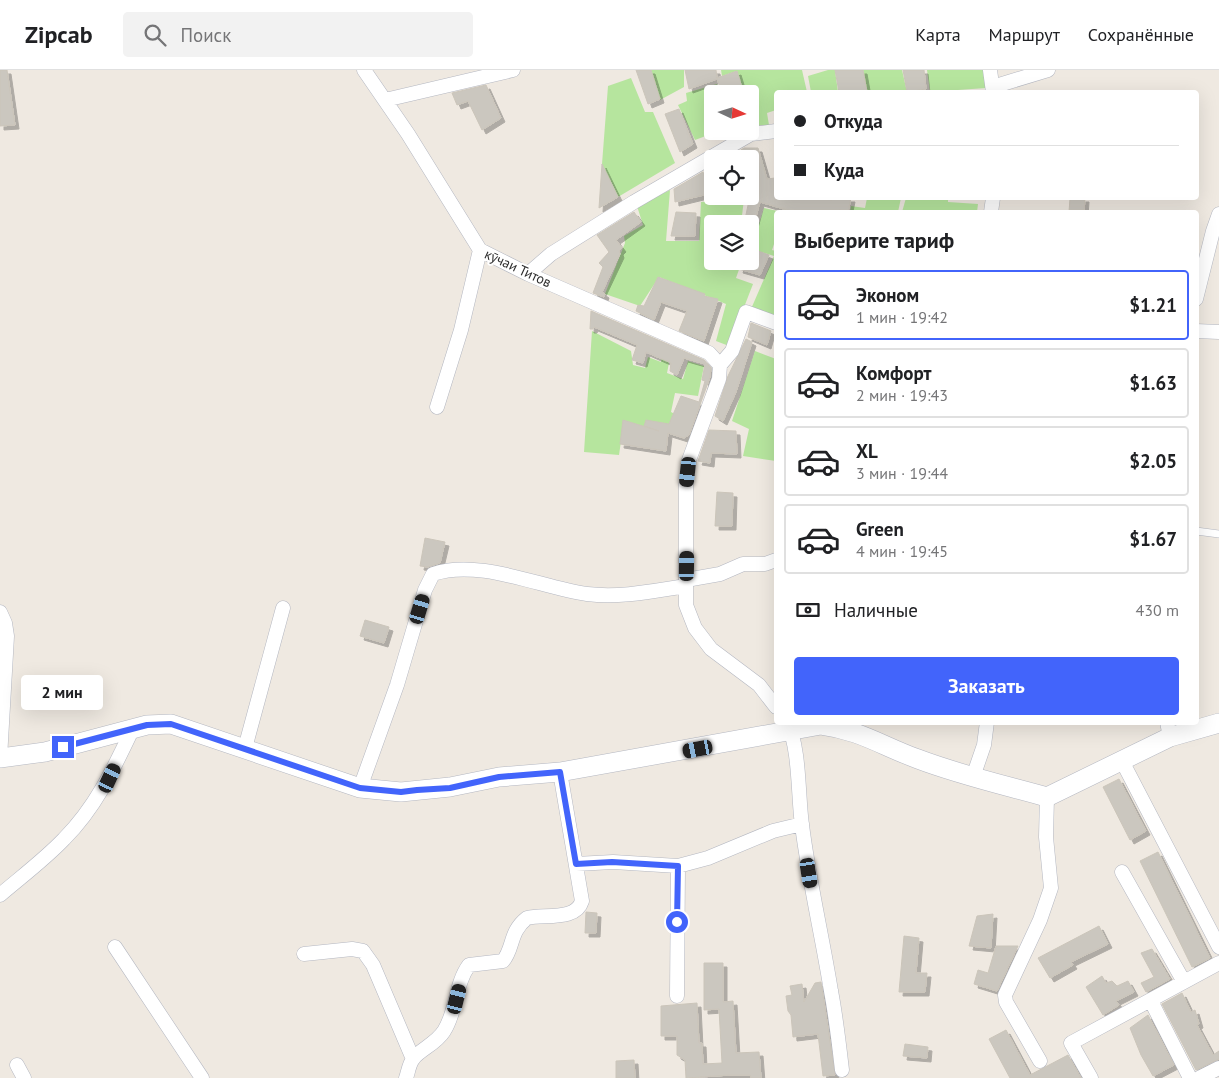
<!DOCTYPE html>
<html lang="ru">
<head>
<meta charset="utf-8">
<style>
  body { margin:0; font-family:"PT Sans",sans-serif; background:#f2f2f2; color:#202124; height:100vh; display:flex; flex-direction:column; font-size:19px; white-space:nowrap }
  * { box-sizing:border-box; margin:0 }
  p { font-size:16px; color:#757577 }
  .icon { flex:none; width:28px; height:28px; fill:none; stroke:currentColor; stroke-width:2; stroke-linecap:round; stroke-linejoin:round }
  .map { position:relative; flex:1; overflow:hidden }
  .side { position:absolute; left:774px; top:140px; width:425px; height:515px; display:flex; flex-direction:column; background:#fff; border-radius:5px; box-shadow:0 5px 20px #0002 }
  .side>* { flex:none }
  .banner { position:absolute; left:774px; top:20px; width:425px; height:110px; border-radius:5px; box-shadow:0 5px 20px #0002; display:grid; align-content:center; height:110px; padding:0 20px; background:#fff }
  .needle { width:32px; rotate:94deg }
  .buttons { position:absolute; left:704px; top:15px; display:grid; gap:10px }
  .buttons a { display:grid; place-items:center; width:55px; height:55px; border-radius:5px; background:#fff; box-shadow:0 5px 20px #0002; font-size:25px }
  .end { position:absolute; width:22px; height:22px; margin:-11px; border:6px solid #4264fb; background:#fff; box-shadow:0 0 0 2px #fff }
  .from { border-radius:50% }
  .bubble { position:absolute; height:35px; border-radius:5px; background:#fff; box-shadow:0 5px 20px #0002; font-size:16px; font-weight:600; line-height:35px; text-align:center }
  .car { position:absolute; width:15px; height:30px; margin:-15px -8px; border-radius:6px; box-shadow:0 0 4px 1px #0007; background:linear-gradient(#222 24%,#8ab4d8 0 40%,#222 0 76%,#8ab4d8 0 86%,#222 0) }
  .banner b { display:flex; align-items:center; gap:18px; height:48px; font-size:19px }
  .banner b+b { border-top:1px solid #e0e0e0 }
  .banner i { width:12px; height:12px; background:#202124 }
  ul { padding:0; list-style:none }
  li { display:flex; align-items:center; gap:15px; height:70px; margin:0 10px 8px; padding:0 10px; border:2px solid #e0e0e0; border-radius:5px }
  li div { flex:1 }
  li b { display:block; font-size:19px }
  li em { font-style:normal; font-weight:600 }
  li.active { border-color:#4264fb }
  li>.icon { width:45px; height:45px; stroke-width:1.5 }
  h2 { padding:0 20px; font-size:22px; line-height:60px }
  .pay { display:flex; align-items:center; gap:12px; height:55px; padding:0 20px; font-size:19px }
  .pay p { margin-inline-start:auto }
  .cta { display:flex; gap:10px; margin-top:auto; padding:10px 20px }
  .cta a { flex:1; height:58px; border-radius:5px; background:#4264fb; color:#fff; font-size:20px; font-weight:600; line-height:58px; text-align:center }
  header { display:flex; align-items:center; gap:30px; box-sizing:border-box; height:70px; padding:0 25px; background:#fff; border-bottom:1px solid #e0e0e0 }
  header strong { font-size:24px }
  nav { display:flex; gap:28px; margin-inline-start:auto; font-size:18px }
  .search { width:350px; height:45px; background:#f2f2f2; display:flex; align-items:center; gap:12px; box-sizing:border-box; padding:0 18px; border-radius:5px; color:#757577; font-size:19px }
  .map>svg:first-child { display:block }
</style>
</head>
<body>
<header>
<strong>Zipcab</strong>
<div class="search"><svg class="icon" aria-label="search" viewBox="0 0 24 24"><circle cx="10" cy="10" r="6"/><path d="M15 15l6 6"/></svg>Поиск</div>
<nav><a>Карта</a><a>Маршрут</a><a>Сохранённые</a></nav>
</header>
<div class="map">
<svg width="1219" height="1008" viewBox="0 0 1219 1008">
  <defs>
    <filter id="shadow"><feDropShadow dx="4" dy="4" stdDeviation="0" flood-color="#0004"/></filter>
  </defs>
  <rect width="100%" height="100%" fill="#efe9e1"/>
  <path fill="#b6e59e" d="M651,0H684V17L660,30Z
    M721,0H802L807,22H776V40L767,43L769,55L752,56L750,24H744L737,1L722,6Z
    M828,0H835L838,22H811L808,6Z
    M863,0H902L907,22H867Z
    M927,0H983L986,18L930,22Z
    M631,8L645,42H653L675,93L618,127L602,94L608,16Z
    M717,14L719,24H712V61H719L695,70L678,35L687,31L686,23Z
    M670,120L666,171H699L701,132L744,129L741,154H712V191H742L736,208L753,214L729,276L716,271L726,234L659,207L640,236L605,224L625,173L624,166L643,155L637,136Z
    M867,128H901L898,142H850L851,136L865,138Z
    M906,128H948V132L978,134L977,142H902Z
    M764,138L782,142H776V168L772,180L776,181V248L751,239L774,186L751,179Z
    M592,261L631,281L633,295L645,298L648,287L661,292L662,284L670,288L667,303L683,309L688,291L704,296L698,326L675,323L671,342L680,347L678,356L661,353L659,361L624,351L619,385L584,382Z
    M755,281L776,289V391L743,386L749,359L732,351Z"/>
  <path fill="#cbc7bf" stroke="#cbc5ba" filter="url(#shadow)" d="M0,0H7L15,55L0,56Z
    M636,0H651L660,29L648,34Z
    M685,0H716L717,8L737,1L744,24H723L717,9L689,19Z
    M835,0H863L867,22H839Z
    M903,0H924L926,19L907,22Z
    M486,15L501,48L482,60L468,31L457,35L452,23Z
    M679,39L693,74L680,82L665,44Z
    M744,78H758L767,109L775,108L776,128H824L832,130L833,128H851L848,142L839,140L838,142H794L760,132L754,154H744L750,126V89H742L741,80Z
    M602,94L618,127L599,138Z
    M703,102L707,112L712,111V123L675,132L674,119Z
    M1070,128H1085L1084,142H1069Z
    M634,142L641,152L616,170L622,178L619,181L620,184L602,222L605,224L604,227L593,223L603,197L599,193L609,182L597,165Z
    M676,142L696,143L695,166H671Z
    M750,178L769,185L760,205L739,199L742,191H750Z
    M658,207L705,224L704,226L718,229L704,271L679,261L687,241L661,232L654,250L636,241L638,235L644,236Z
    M591,241L704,290L711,298L710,307L689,365L684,368L668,363L666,381L620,374L623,350L659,361L644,356L646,350L669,354L681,326L699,332L705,311L702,310L705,294L684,288L677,305L670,301L671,293L646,282L643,293L632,290L637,275L594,257L593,259H590Z
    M751,253L771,261L767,275L748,267Z
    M746,269L752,272L736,322L723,351L715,346L728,306Z
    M709,360L736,361L737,384L711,383L710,393L698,391Z
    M717,422L733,423L732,456H715Z
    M425,468L445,472L440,493L428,497L420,496Z
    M365,550L389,557L384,573L360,566Z
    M1119,709L1146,761L1130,770L1103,717Z
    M1158,782L1210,888L1192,897L1140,791Z
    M586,842L597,843L596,863H585Z
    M993,844L991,878L969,876L977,846Z
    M1099,856L1108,874L1071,892L1073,895L1050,908L1038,888Z
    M904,866L919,868L916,903H927L925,922H899Z
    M996,876H1018L997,921L974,914L978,900L988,903Z
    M1152,879L1170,909L1146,922L1141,913L1154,907L1141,883Z
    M704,893H723V932L733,931L736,983L759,982L761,1008H751L750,1005H730L686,1008L685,990L677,985V966H661V936L697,933L699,973H702L703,994L722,993L719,939L704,940Z
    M1102,906L1106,913L1112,911L1117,916L1128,911L1134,922L1116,931L1119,935L1103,945L1086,917Z
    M821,912L835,1005L823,1006L818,964L793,967L791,945L788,941L786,926L792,925L790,916L802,914L804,932L815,913Z
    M1182,923L1191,942L1195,940L1199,954L1197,955L1213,985L1219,981V989L1196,1000L1162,934Z
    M1148,945L1174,995L1153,1006L1141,985L1130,958Z
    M1006,960L1030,1005L1068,985L1081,1008H1010L989,969Z
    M905,974L928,977L927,988L903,986Z
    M634,990L635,1008H616V991Z"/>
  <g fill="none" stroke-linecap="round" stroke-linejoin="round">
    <g stroke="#b4b7c1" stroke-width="8">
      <path id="lane" d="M1196,461L1219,464"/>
    </g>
    <g stroke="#b4b7c1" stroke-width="15">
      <path id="street" d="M364,0L408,64L480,180L528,204L709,283L720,295
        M990,0L993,22
        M992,15H999L1048,0
        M385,30L513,0
        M991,142L993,128
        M528,204L551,184L634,132L751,64L776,61
        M1196,229L1213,161L1219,144
        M776,253L746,242L732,281L720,295L719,309L689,390L686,415V535L695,558L711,579L759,615L776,637
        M1196,261L1219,262
        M437,337L461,260L480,180
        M686,510L720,504L743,494H765L776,490
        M0,542L5,553L7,566L0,688
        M1167,652L1170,667
        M787,653C800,676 798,728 802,755C809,811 822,865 831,921C836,947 839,974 842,1000
        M245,678L283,538
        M1122,691L1219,877
        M973,707L984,675L987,652
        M360,718L397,615L425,520L433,504C479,488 542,518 587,524C621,528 653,521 686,516
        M576,794L613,792L678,796L708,788L773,761L802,754
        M1122,802L1184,912
        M0,825C21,807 45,789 64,769C96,737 114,698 133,658
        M115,877L202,1008
        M304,884L352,879L363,881L373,895L413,989
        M677,926L678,796
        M1151,931L1190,1008
        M1040,991L1006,932L1005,925L1040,850L1051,818L1046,767L1047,727
        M17,995L24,1008
        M406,1008C408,1003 409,994 413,989C419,980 436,974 444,961C457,941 455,914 469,895L503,891C514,878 509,862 527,848C545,844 576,851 582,831L560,702
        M1091,1008L1071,973L1219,893
        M1199,1008L1219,998"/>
    </g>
    <g stroke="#b4b7c1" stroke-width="20">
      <path id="secondary" d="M0,688L45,682L147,655L171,654L360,718L401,722L450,717L499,707L560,702L821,655C860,660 882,676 918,689C960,705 1004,715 1047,727L1170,667L1219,653"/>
    </g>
    <use href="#lane" stroke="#fff" stroke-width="7"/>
    <use href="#street" stroke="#fff" stroke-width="14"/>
    <use href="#secondary" stroke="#fff" stroke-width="19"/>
  </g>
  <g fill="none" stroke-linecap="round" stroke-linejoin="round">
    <path stroke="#4264fb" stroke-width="6" d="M63,677L147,655L171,654L360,718L401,722L417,720L450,718L499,707L560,702L576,794L612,792L678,796L677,852"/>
  </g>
  <g text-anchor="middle" stroke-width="4" stroke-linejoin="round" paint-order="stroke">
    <g font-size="14" fill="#2e2e2e" stroke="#fff">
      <text transform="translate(518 198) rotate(25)" y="5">кӯчаи Титов</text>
    </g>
  </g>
</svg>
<div class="buttons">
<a><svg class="needle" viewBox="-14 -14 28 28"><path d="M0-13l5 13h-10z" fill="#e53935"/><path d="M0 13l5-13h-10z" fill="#757577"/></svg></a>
<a><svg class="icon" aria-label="locate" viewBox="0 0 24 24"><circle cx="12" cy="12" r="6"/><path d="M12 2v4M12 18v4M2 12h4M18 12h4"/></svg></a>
<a><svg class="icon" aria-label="layers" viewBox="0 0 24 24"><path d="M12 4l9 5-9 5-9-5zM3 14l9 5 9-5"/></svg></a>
</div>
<i class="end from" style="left:677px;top:852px"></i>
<i class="end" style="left:63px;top:677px"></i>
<div class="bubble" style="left:21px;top:605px;width:82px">2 мин</div>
<i class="car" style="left:688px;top:402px;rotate:186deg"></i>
<i class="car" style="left:687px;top:496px;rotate:1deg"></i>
<i class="car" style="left:420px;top:539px;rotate:17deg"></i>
<i class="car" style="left:698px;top:679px;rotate:259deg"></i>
<i class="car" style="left:110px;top:708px;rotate:25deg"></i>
<i class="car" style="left:809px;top:803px;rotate:171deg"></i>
<i class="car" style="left:457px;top:929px;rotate:14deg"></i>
<div class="banner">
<b><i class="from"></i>Откуда</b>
<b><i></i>Куда</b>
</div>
<section class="side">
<h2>Выберите тариф</h2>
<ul>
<li class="active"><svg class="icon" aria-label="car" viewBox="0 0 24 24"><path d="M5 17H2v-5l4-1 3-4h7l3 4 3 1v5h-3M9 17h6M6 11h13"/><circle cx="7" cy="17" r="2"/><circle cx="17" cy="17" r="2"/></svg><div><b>Эконом</b><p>1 мин · 19:42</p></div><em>$1.21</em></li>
<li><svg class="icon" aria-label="car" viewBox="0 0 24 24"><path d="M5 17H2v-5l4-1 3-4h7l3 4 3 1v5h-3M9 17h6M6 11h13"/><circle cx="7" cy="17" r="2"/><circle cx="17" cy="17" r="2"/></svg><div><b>Комфорт</b><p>2 мин · 19:43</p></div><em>$1.63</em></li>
<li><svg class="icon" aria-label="car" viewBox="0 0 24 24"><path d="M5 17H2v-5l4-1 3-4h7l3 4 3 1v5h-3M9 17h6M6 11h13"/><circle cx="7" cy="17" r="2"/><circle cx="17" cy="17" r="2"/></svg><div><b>XL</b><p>3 мин · 19:44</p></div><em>$2.05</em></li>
<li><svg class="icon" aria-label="car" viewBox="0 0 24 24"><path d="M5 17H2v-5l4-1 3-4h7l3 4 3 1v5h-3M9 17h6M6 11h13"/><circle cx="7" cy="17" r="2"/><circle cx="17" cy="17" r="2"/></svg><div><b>Green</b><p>4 мин · 19:45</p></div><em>$1.67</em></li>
</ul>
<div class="pay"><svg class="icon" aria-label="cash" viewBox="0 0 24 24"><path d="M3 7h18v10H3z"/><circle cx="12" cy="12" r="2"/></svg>Наличные<p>430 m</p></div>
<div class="cta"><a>Заказать</a></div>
</section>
</div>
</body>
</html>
